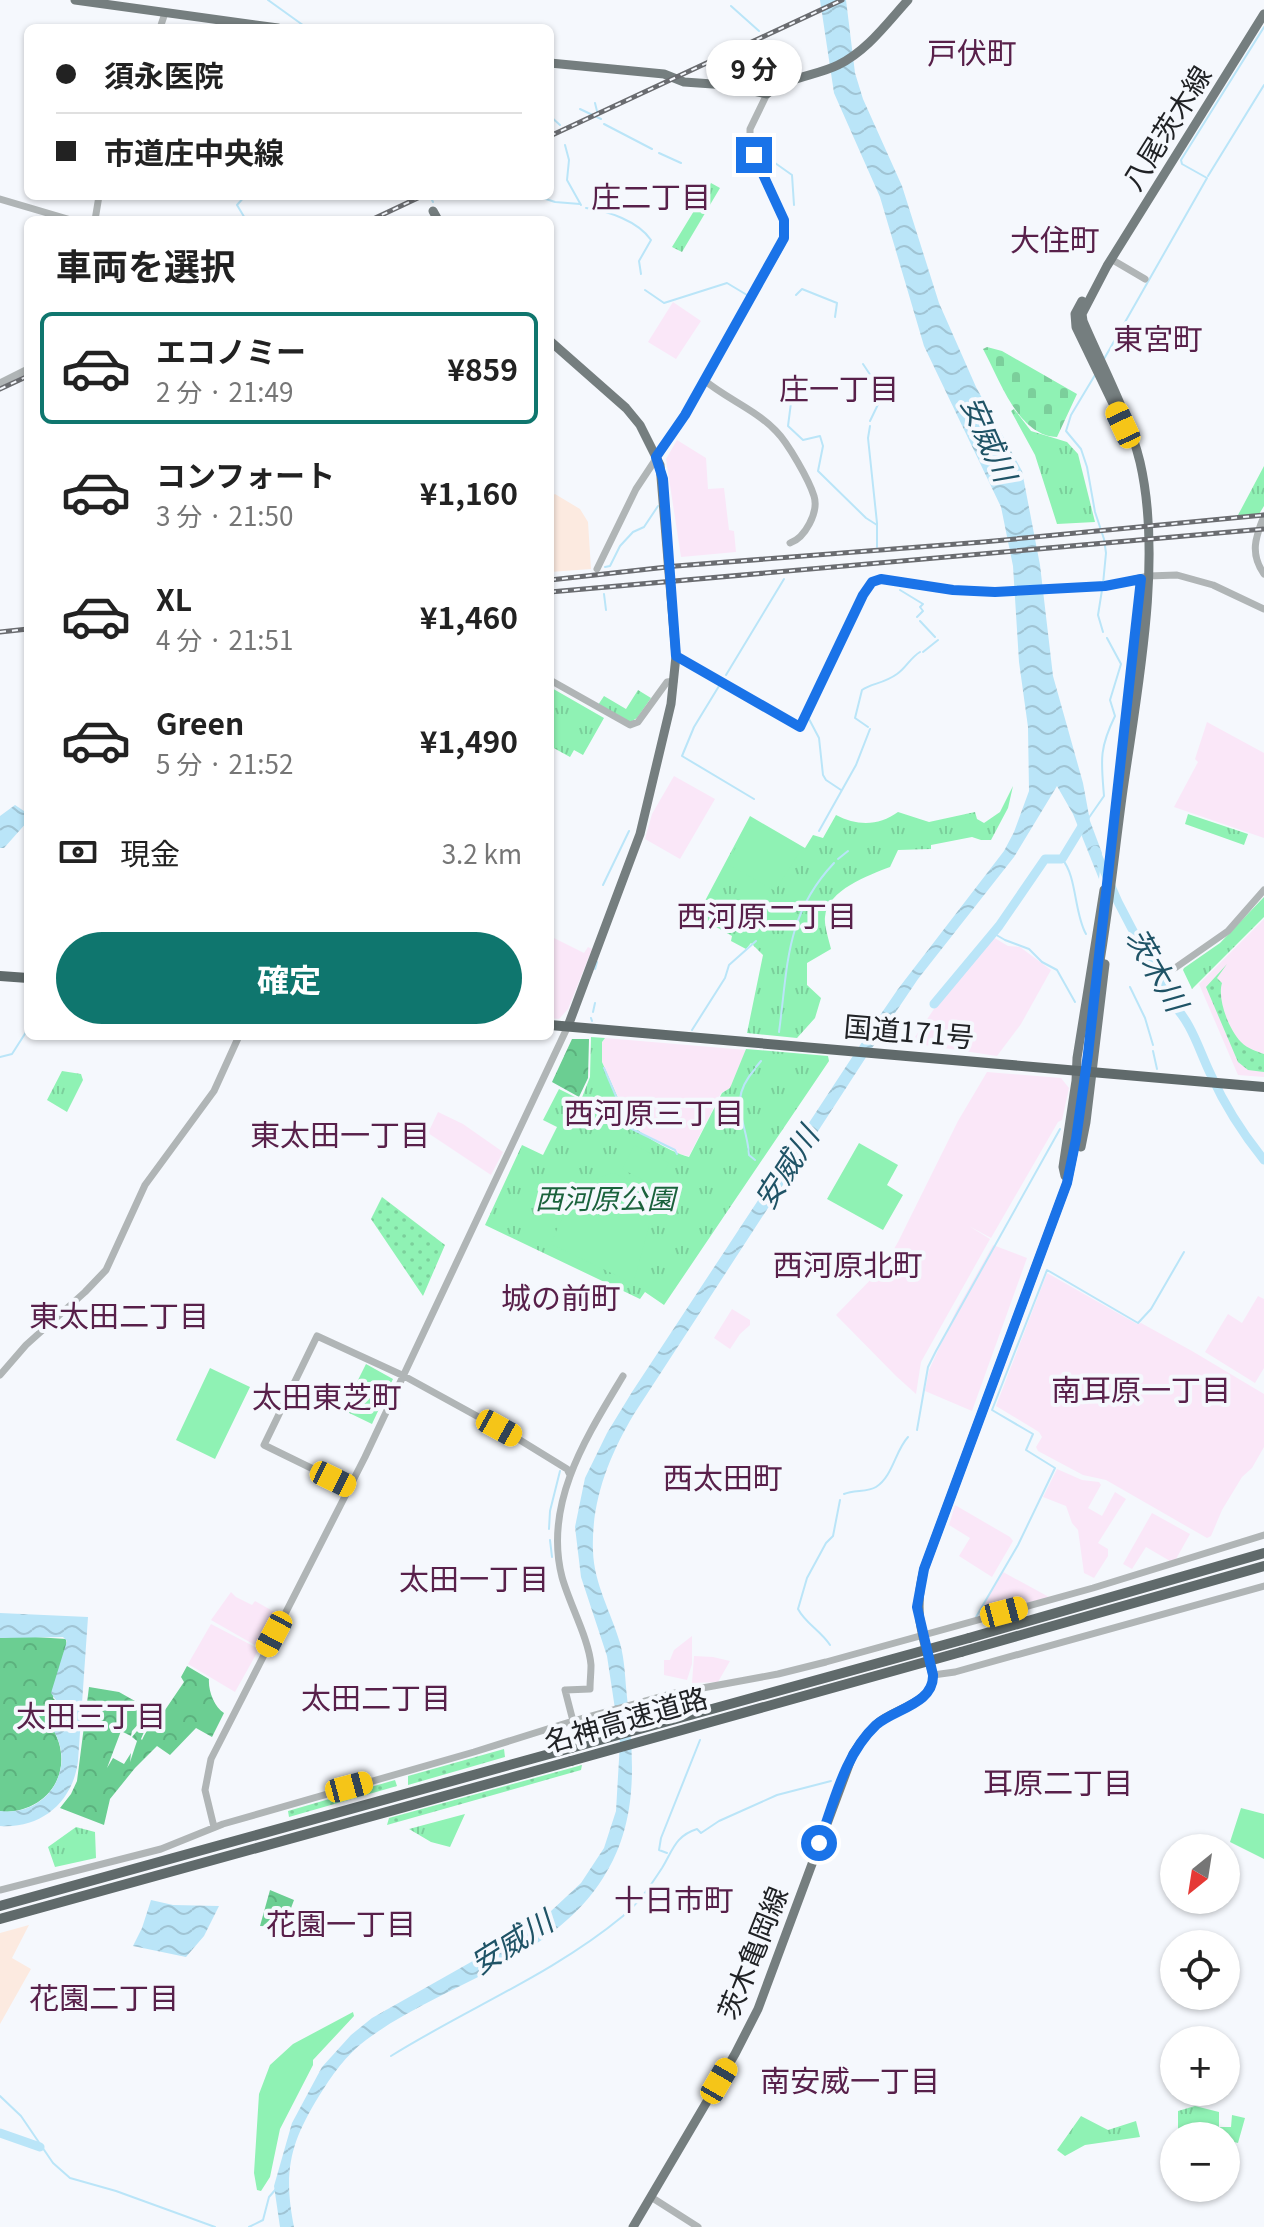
<!DOCTYPE html>
<html lang="ja">
<head>
<meta charset="utf-8">
<style>
  body { margin:0; font-family:Georgia,"Noto Sans JP",serif; background:#f6f6f6; color:#222; height:100vh; display:flex; flex-direction:column; font-size:30px; white-space:nowrap }
  * { box-sizing:border-box; margin:0 }
  p { font-size:26px; color:#767676 }
  .icon { flex:none; width:44px; height:44px; fill:none; stroke:currentColor; stroke-width:2; stroke-linecap:round; stroke-linejoin:round }
  .map { position:relative; flex:1; overflow:hidden }
  .drawer { position:absolute; left:24px; top:216px; width:530px; height:824px; display:flex; flex-direction:column; background:#fff; border-radius:12px; box-shadow:0 2px 6px #0004 }
  .drawer>* { flex:none }
  .banner { position:absolute; left:24px; top:24px; width:530px; height:176px; border-radius:12px; box-shadow:0 2px 6px #0004; display:grid; align-content:center; height:176px; padding:0 32px; background:#fff }
  .needle { width:52px; rotate:210deg }
  .buttons { position:absolute; left:1160px; top:1834px; display:grid; gap:16px }
  .buttons a { display:grid; place-items:center; width:80px; height:80px; border-radius:50%; background:#fff; box-shadow:0 2px 6px #0004; font-size:40px }
  .end { position:absolute; width:36px; height:36px; margin:-18px; border:10px solid #1a73e8; background:#fff; box-shadow:0 0 0 4px #fff }
  .from { border-radius:50% }
  .bubble { position:absolute; height:56px; border-radius:28px; background:#fff; box-shadow:0 2px 6px #0004; font-size:26px; font-weight:700; line-height:56px; text-align:center }
  .car { position:absolute; width:24px; height:48px; margin:-24px -12px; border-radius:10px; box-shadow:0 0 6px 2px #0007; background:linear-gradient(#f5c518 24%,#345 0 40%,#f5c518 0 76%,#345 0 86%,#f5c518 0) }
  .banner b { display:flex; align-items:center; gap:28px; height:76px; font-size:30px }
  .banner b+b { border-top:2px solid #e0e0e0 }
  .banner i { width:20px; height:20px; background:#222 }
  ul { padding:0; list-style:none }
  li { display:flex; align-items:center; gap:24px; height:112px; margin:0 16px 12px; padding:0 16px; border:4px solid transparent; border-radius:12px }
  li div { flex:1 }
  li b { display:block; font-size:30px }
  li em { font-style:normal; font-weight:700 }
  li.current { border-color:#0f766e }
  li>.icon { width:72px; height:72px; stroke-width:1.5 }
  h2 { padding:0 32px; font-size:36px; line-height:96px }
  .pay { display:flex; align-items:center; gap:20px; height:88px; padding:0 32px; font-size:30px }
  .pay p { margin-inline-start:auto }
  .primary-button { display:flex; gap:16px; margin-top:auto; padding:16px 32px }
  .primary-button a { flex:1; height:92px; border-radius:48px; background:#0f766e; color:#fff; font-size:32px; font-weight:700; line-height:92px; text-align:center }
  .map>svg:first-child { display:block }
</style>
</head>
<body>
<div class="map">
<svg width="1264" height="2227" viewBox="0 0 1264 2227">
  <defs>
    <pattern id="grass-dots" width="8" height="8" patternUnits="userSpaceOnUse" patternTransform="scale(2)"><rect width="8" height="8" fill="#8ff2b4"/><path d="M2 2h.1M6 6h.1" fill="none" stroke="#7bcf9b" stroke-width="1.8" stroke-linecap="round"/></pattern>
    <pattern id="forest-crowns" width="20" height="18" patternUnits="userSpaceOnUse" patternTransform="scale(2)"><rect width="20" height="18" fill="#6bce92"/><path d="M2 6a3 3 0 1 1 6 0M12 15a3 3 0 1 1 6 0" fill="none" stroke="#5cb17e"/></pattern>
    <pattern id="cemetery-stones" width="16" height="16" patternUnits="userSpaceOnUse" patternTransform="scale(2)"><rect width="16" height="16" fill="#8ff2b4"/><path d="M2 7V4a2 2 0 0 1 4 0v3zM10 15v-3a2 2 0 0 1 4 0v3z" fill="#7bcf9b"/></pattern>
    <pattern id="park-tufts" width="24" height="20" patternUnits="userSpaceOnUse" patternTransform="scale(2)"><rect width="24" height="20" fill="#8ff2b4"/><path d="M3 7l-1-3M5 7V3M7 7l1-3M15 17l-1-3M17 17v-4M19 17l1-3" fill="none" stroke="#7bcf9b"/></pattern>
    <pattern id="water-waves" width="16" height="10" patternUnits="userSpaceOnUse" patternTransform="scale(2)"><rect width="16" height="10" fill="#bae5f8"/><path d="M0 5q4-4 8 0t8 0" fill="none" stroke="#a0c4d4"/></pattern>
  </defs>
  <rect width="100%" height="100%" fill="#f5f8fd"/>
  <path fill="#fae7f8" d="M673,302L701,321L676,359L648,342Z
    M677,440L706,458L708,489L724,488L729,530L734,531L736,552L681,557L666,459Z
    M1207,722L1264,753V838L1174,807L1198,762L1195,759Z
    M674,776L715,799L680,859L645,839L652,814Z
    M1264,919V1077L1238,1075L1199,984Z
    M550,936L584,953L588,947L592,949L568,1009L559,1019L550,1018Z
    M993,937L1008,946L1020,947L1051,970L1021,1024L997,1056L911,1043L934,1009Z
    M605,1038L746,1050L730,1088L721,1093L689,1156L679,1154L676,1150L632,1128L620,1114L622,1107L602,1062V1042Z
    M987,1072L1061,1078L1069,1088L1062,1120L1058,1122L991,1238L969,1226L990,1239L921,1362L916,1394L896,1376L836,1315L884,1266L898,1242L958,1121Z
    M438,1112L463,1124L503,1152L491,1175L428,1133Z
    M993,1245L1027,1258L972,1411L925,1391L929,1370L956,1311Z
    M1047,1273L1137,1324L1141,1323L1192,1351L1264,1394V1447L1252,1468L1242,1477L1222,1510L1211,1536L1207,1538L1106,1480L1083,1475L1038,1451L1036,1447L1042,1437L1039,1432L996,1406Z
    M1258,1296L1264,1299V1368L1255,1383L1205,1352L1228,1314L1242,1323Z
    M732,1309L750,1320V1325L740,1334L730,1349L714,1338Z
    M1057,1469L1082,1480L1099,1482L1101,1485L1088,1508L1102,1516L1115,1492L1126,1499L1098,1543L1108,1549V1556L1094,1578L1084,1573L1078,1530L1072,1523L1066,1506L1043,1497Z
    M955,1505L1010,1537L1013,1541L992,1577L959,1556L970,1538L949,1525Z
    M1152,1513L1190,1534L1176,1559L1170,1561L1146,1547L1132,1569L1123,1564Z
    M1003,1572L1049,1597L986,1614L980,1610Z
    M231,1592L236,1597L252,1605L255,1601L278,1614L260,1648L211,1620Z
    M211,1624L259,1649L235,1692L188,1664Z
    M692,1636V1664L687,1680L664,1675V1660H670L674,1650Z
    M694,1656L713,1657L730,1661L718,1682L692,1683Z"/>
  <path fill="#fceae0" d="M555,494L580,509L588,522L591,569L550,572V498Z
    M29,1925L12,1958L31,1969L0,2024V1933Z"/>
  <path fill="url(#grass-dots)" d="M1227,964L1217,978L1222,983C1217,999 1229,1030 1241,1042C1248,1049 1256,1051 1264,1054V1072L1248,1070L1238,1062L1206,987Z
    M382,1197L445,1245L423,1296L371,1219Z
    M504,1749L505,1757L408,1785V1776Z
    M582,1765L581,1770L387,1825L389,1818Z
    M395,1780L397,1786L289,1817L288,1811Z"/>
  <path fill="url(#forest-crowns)" d="M572,1039H589L588,1078L579,1097L552,1082Z
    M20,1636L66,1639L67,1648L53,1698L58,1703L53,1729C76,1770 49,1812 3,1812L0,1811V1638Z
    M187,1666L209,1679C208,1690 214,1707 224,1713L212,1737L196,1728L170,1755L157,1746L135,1768L110,1799L104,1825L60,1808L71,1794L77,1781L89,1687L119,1692L149,1709L152,1705L154,1707L132,1731L131,1736L121,1731L107,1768L113,1758L124,1764L131,1753L130,1762L137,1741L132,1737L152,1713L141,1739L142,1740C147,1729 154,1722 156,1710L163,1713L184,1682L181,1677Z
    M270,1890L294,1900L284,1927L260,1926Z"/>
  <path fill="url(#cemetery-stones)" d="M987,347L1002,351L1077,394L1057,437C1018,436 1000,380 983,349Z"/>
  <path fill="url(#park-tufts)" d="M711,183L720,188L682,252L672,247Z
    M1014,409L1031,431L1067,442L1078,454L1095,522L1057,524L1035,455L1011,411Z
    M1264,466V506L1259,514L1237,517Z
    M550,687L604,718L583,755L574,750L570,757L550,746Z
    M638,690L651,698L637,718L629,723L598,705L604,696L626,709Z
    M1013,786L1008,808L991,840H981L972,837L931,845V849L898,850L890,867C869,875 827,890 825,917C824,926 829,940 831,949L807,963V985L821,998L815,1018L797,1038L747,1033L763,955L751,943L746,949L731,941L732,936L697,916L750,816L805,848L813,835L823,838L836,815C857,826 879,826 898,812L929,822L975,812L977,819L984,823L1000,812Z
    M1188,814L1248,834L1244,845L1185,824Z
    M1264,897V917L1192,989L1183,970L1184,968L1220,943Z
    M591,1037L605,1038L602,1042V1062L622,1107L620,1114C634,1131 668,1151 689,1157L722,1093L730,1088L746,1049L828,1056L829,1061L664,1305L645,1292L640,1299L485,1225L522,1145L543,1155L557,1127L543,1120L559,1089L581,1100L590,1077Z
    M62,1071L81,1074L83,1080L67,1112L47,1100Z
    M366,1364L393,1379L372,1424L343,1410Z
    M465,1814L450,1847L431,1842L409,1829Z
    M76,1827L95,1832L96,1858L55,1867L48,1847Z
    M1195,2106L1219,2112V2127H1231L1232,2115L1245,2118L1238,2143L1226,2140V2136L1178,2133V2111Z
    M1081,2116L1108,2130L1136,2121L1140,2137L1085,2145L1065,2156L1057,2150Z"/>
  <path fill="#8ff2b4" d="M751,819L798,847L799,853L775,891L727,864Z
    M859,1143L898,1165L887,1185L903,1195L883,1230L827,1199Z
    M634,1145L669,1163L657,1187L622,1169Z
    M614,1173L658,1194L635,1277L626,1280L551,1244C564,1213 577,1180 614,1173Z
    M210,1368L250,1387L215,1459L176,1440Z
    M1241,1808L1264,1814V1859L1230,1842Z
    M353,2012L354,2016L313,2060V2065L280,2129L270,2177L261,2191L257,2190L254,2173L259,2094L270,2065L293,2044Z"/>
  <path fill="url(#water-waves)" d="M820,0H846L855,73L863,99L902,186L939,303L976,387L1022,471L1040,565L1053,676L1083,783L1090,821L1102,853L1099,879L1073,814L1057,786L1014,857L918,979L887,1025L634,1414C609,1456 591,1501 593,1551C594,1584 611,1612 620,1643C625,1661 625,1679 627,1697C634,1761 639,1822 603,1878C551,1961 441,1984 366,2040C346,2055 332,2075 319,2096C290,2143 283,2172 294,2227H280L274,2186L292,2123L322,2067L351,2035L372,2018L535,1926L581,1883L604,1848L616,1811L620,1742L607,1656L581,1577L575,1527L585,1478L607,1433L632,1392L870,1030L898,989L1004,851L1014,832L1029,791L1028,727L1019,662L1013,566L1001,507L924,346L880,197L834,93Z
    M15,805L27,813L28,821L4,848H0V816Z
    M0,1613L88,1617L78,1761C73,1802 41,1829 0,1826V1811C50,1817 80,1763 49,1724L54,1719L58,1703L51,1693L67,1641L63,1637L0,1638Z
    M151,1900L173,1905L219,1906L204,1936L186,1957L133,1946L142,1928Z"/>
  <g fill="none" stroke-linecap="round" stroke-linejoin="round">
    <path stroke="#bae5f8" stroke-width="2" d="M268,0L307,28
      M731,6L759,31
      M766,86V63L770,41
      M595,103L598,115
      M580,109L601,119
      M550,116L560,125
      M604,124L652,149
      M565,145L569,160L567,180L581,205
      M659,153L681,163
      M761,157L768,158L792,175L794,205
      M1208,176L1264,85
      M245,196L237,205L246,220
      M430,196L433,202
      M537,196L555,202L580,204
      M586,208C608,211 638,221 651,240L639,261L641,274
      M645,290L664,303L727,283L747,295
      M796,295L802,289L837,303L835,317
      M1104,359L1207,178L1182,164L1181,160L1264,27
      M863,364L883,394L870,421
      M1095,375L1071,415L1066,431L1081,449L1087,467L1095,512L1104,539L1106,553L1103,584
      M793,387L788,426L803,440L820,436L823,446L818,471L866,518L877,525
      M870,426L868,438L877,523V547
      M605,567L610,566L620,546L633,532L644,527L658,506
      M900,590L923,604L920,607L923,611L917,617
      M1102,590L1098,615L1103,632
      M604,594L606,610
      M920,621L935,637
      M923,652L938,640
      M726,675L784,579
      M719,686L694,727L682,756L754,799
      M809,719L819,738L823,775L826,780L841,790
      M868,727L855,718L862,690C872,683 883,684 897,674C906,668 910,658 920,652
      M1088,819L1104,796C1101,760 1099,749 1115,716L1110,700L1121,664L1107,638
      M819,831L856,765L870,729
      M838,859L848,851
      M1062,859C1077,876 1074,913 1086,934
      M603,885L629,831
      M993,933L1005,940L1029,949L1042,962L1057,970L1075,1002
      M595,969L597,962
      M1130,987L1145,1018L1153,1045
      M593,1012L595,1003
      M591,1018L592,1021
      M692,1030L725,978L729,965L756,941
      M779,1032C788,966 785,915 834,863
      M1153,1051L1157,1069
      M0,1057L12,1054L28,1029
      M756,1067L761,1061
      M604,1068L621,1108L618,1113L630,1128L675,1150L677,1154
      M755,1069C726,1102 747,1120 749,1155L755,1160
      M917,1430L928,1367L936,1351L1060,1129
      M844,1494C854,1490 868,1492 876,1487C893,1476 895,1451 908,1437
      M549,1529L550,1511L560,1471
      M550,1540L552,1557
      M976,1617L1018,1545L1055,1468L1026,1450L1033,1434L992,1410L1047,1270L1138,1323L1151,1309L1184,1252
      M830,1645C820,1630 806,1624 798,1609L807,1578L826,1543L833,1536L840,1500
      M667,1853L659,1850L661,1838L700,1740
      M391,2056C468,2008 553,1974 623,1916C639,1903 651,1885 662,1868C673,1850 675,1836 697,1829L701,1833L719,1821L777,1795L831,1781
      M0,2096L21,2116L53,2163L70,2178L116,2191L215,2227
      M249,2227L263,2220L269,2197L276,2189"/>
    <path stroke="#bae5f8" stroke-width="9" d="M1095,850L1118,902L1169,1000C1192,1022 1198,1048 1211,1075C1225,1106 1243,1134 1264,1160
      M934,1004L999,926L1045,859H1062L1084,823
      M0,2133L40,2147"/>
    <path stroke="#b0b5b6" stroke-width="7" d="M160,28L165,13
      M0,199L71,220
      M95,220L99,196
      M1111,259L1145,279
      M704,380C727,399 756,410 776,431C788,443 809,480 814,496C819,512 805,538 790,543
      M0,383L28,369
      M1264,516C1255,538 1250,554 1264,574
      M597,569L636,489L685,415L782,244L785,230L784,220L750,141V129L767,94
      M676,656L800,727L863,595L872,582L881,579L953,590L995,592L1105,586L1148,576L1177,575L1213,585L1264,609
      M550,680L630,725L638,722L667,682L674,681
      M1175,968L1228,931L1264,890
      M0,1375L26,1345L85,1292L106,1270L145,1185L214,1091L239,1036
      M350,1487L264,1445L317,1336L404,1376L515,1437L567,1469L570,1475
      M933,1675L955,1672L1264,1586
      M573,1721L565,1690L590,1689C590,1681 591,1673 591,1665C589,1639 569,1603 562,1577C543,1503 587,1436 623,1376
      M214,1827L205,1790L211,1759L365,1457L568,1026
      M0,1890L161,1849L223,1824L474,1752L573,1721L670,1694L778,1674L826,1662L1093,1588L1264,1535
      M651,2197L698,2227"/>
    <path stroke="#757e7f" stroke-width="9" d="M75,0L278,28
      M550,63L664,74L684,82L727,85L767,94C786,77 816,76 838,65C867,51 887,23 908,0
      M433,211L438,220
      M1082,301L1075,314L1076,327L1118,414
      M550,341L626,408L640,425L660,465L676,656L671,704L640,834L568,1026
      M1119,782L1141,590
      M1096,984C1108,920 1114,855 1123,790C1137,691 1163,561 1140,462C1128,413 1103,368 1083,321L1082,314L1107,266L1264,14
      M1088,1054L1096,979
      M1081,1147L1086,1122L1105,964
      M1065,1176L1063,1167L1076,1081L1077,1058L1104,890
      M633,2227L735,2054L758,2009L853,1754C860,1743 868,1732 878,1723C896,1708 934,1703 933,1675C922,1634 913,1613 924,1569L1067,1183L1076,1139L1086,1072"/>
    <path stroke="#606a6b" stroke-width="10" d="M0,976L28,978
      M550,1025L1264,1087
      M969,1638L1264,1553
      M961,1652L1264,1566
      M0,1906L571,1748
      M0,1919L571,1761"/>
    <g stroke="#6a6c70" stroke-width="5">
      <path id="rail" d="M550,136L842,0
        M371,220L422,196
        M0,389L28,376
        M550,580L676,566L983,542L1264,515
        M550,592L1264,529
        M0,632L28,629"/>
    </g>
    <use href="#rail" stroke="#f5f8fd" stroke-width="2" stroke-dasharray="6" stroke-linecap="butt"/>
    <path stroke="#757e7f" stroke-width="9" d="M1086,1072L1088,1054"/>
    <path stroke="#606a6b" stroke-width="10" d="M571,1748L969,1638
      M571,1761L961,1652"/>
  </g>
  <g fill="none" stroke-linecap="round" stroke-linejoin="round">
    <path stroke="#1a73e8" stroke-width="10" d="M754,155L784,220V238L685,415L656,457L663,479L676,656L800,727L863,595L872,582L881,579L953,590L995,592L1105,586L1141,579L1088,1054L1076,1139L1067,1183L924,1569L917,1607L933,1675C934,1704 894,1709 876,1725C844,1755 834,1803 819,1843"/>
  </g>
  <g text-anchor="middle" stroke-width="8" stroke-linejoin="round" paint-order="stroke">
    <g font-size="28" fill="#202225" stroke="#f5f8fd">
      <text transform="translate(1167 128) rotate(-58)" y="10">八尾茨木線</text>
      <text transform="translate(909 1032) rotate(5)" y="10">国道171号</text>
      <text transform="translate(626 1720) rotate(-16)" y="10">名神高速道路</text>
      <text transform="translate(753 1953) rotate(-68)" y="10">茨木亀岡線</text>
    </g>
    <g font-size="28" font-style="italic" fill="#1a623c" stroke="#f5f8fd">
      <text x="605" y="1209">西河原公園</text>
    </g>
    <g font-size="30" fill="#58204a" stroke="#f5f8fd">
      <text x="972" y="64">戸伏町</text>
      <text x="651" y="208">庄二丁目</text>
      <text x="1055" y="251">大住町</text>
      <text x="1158" y="350">東宮町</text>
      <text x="839" y="400">庄一丁目</text>
      <text x="767" y="927">西河原二丁目</text>
      <text x="654" y="1124">西河原三丁目</text>
      <text x="340" y="1146">東太田一丁目</text>
      <text x="848" y="1276">西河原北町</text>
      <text x="561" y="1309">城の前町</text>
      <text x="119" y="1327">東太田二丁目</text>
      <text x="1141" y="1401">南耳原一丁目</text>
      <text x="327" y="1408">太田東芝町</text>
      <text x="723" y="1489">西太田町</text>
      <text x="474" y="1590">太田一丁目</text>
      <text x="376" y="1709">太田二丁目</text>
      <text x="91" y="1727">太田三丁目</text>
      <text x="1058" y="1794">耳原二丁目</text>
      <text x="674" y="1911">十日市町</text>
      <text x="341" y="1935">花園一丁目</text>
      <text x="104" y="2009">花園二丁目</text>
      <text x="850" y="2092">南安威一丁目</text>
    </g>
    <g font-size="30" font-style="italic" fill="#1f5366" stroke="#f5f8fd">
      <text transform="translate(988 439) rotate(66)" y="10">安威川</text>
      <text transform="translate(1156 970) rotate(60)" y="10">茨木川</text>
      <text transform="translate(787 1168) rotate(-57)" y="10">安威川</text>
      <text transform="translate(512 1943) rotate(-32)" y="10">安威川</text>
    </g>
  </g>
</svg>
<div class="buttons">
<a><svg class="needle" viewBox="-14 -14 28 28"><path d="M0-13l5 13h-10z" fill="#e53935"/><path d="M0 13l5-13h-10z" fill="#767676"/></svg></a>
<a><svg class="icon" aria-label="locate" viewBox="0 0 24 24"><circle cx="12" cy="12" r="6"/><path d="M12 2v4M12 18v4M2 12h4M18 12h4"/></svg></a>
<a>+</a>
<a>−</a>
</div>
<i class="end from" style="left:819px;top:1843px"></i>
<i class="end" style="left:754px;top:155px"></i>
<div class="bubble" style="left:706px;top:40px;width:96px">9 分</div>
<i class="car" style="left:1123px;top:425px;rotate:335deg"></i>
<i class="car" style="left:499px;top:1428px;rotate:119deg"></i>
<i class="car" style="left:333px;top:1479px;rotate:116deg"></i>
<i class="car" style="left:1004px;top:1612px;rotate:75deg"></i>
<i class="car" style="left:274px;top:1634px;rotate:208deg"></i>
<i class="car" style="left:349px;top:1787px;rotate:75deg"></i>
<i class="car" style="left:719px;top:2081px;rotate:30deg"></i>
<div class="banner">
<b><i class="from"></i>須永医院</b>
<b><i></i>市道庄中央線</b>
</div>
<section class="drawer">
<h2>車両を選択</h2>
<ul>
<li class="current"><svg class="icon" aria-label="car" viewBox="0 0 24 24"><path d="M5 17H2v-5l4-1 3-4h7l3 4 3 1v5h-3M9 17h6M6 11h13"/><circle cx="7" cy="17" r="2"/><circle cx="17" cy="17" r="2"/></svg><div><b>エコノミー</b><p>2 分 · 21:49</p></div><em>¥859</em></li>
<li><svg class="icon" aria-label="car" viewBox="0 0 24 24"><path d="M5 17H2v-5l4-1 3-4h7l3 4 3 1v5h-3M9 17h6M6 11h13"/><circle cx="7" cy="17" r="2"/><circle cx="17" cy="17" r="2"/></svg><div><b>コンフォート</b><p>3 分 · 21:50</p></div><em>¥1,160</em></li>
<li><svg class="icon" aria-label="car" viewBox="0 0 24 24"><path d="M5 17H2v-5l4-1 3-4h7l3 4 3 1v5h-3M9 17h6M6 11h13"/><circle cx="7" cy="17" r="2"/><circle cx="17" cy="17" r="2"/></svg><div><b>XL</b><p>4 分 · 21:51</p></div><em>¥1,460</em></li>
<li><svg class="icon" aria-label="car" viewBox="0 0 24 24"><path d="M5 17H2v-5l4-1 3-4h7l3 4 3 1v5h-3M9 17h6M6 11h13"/><circle cx="7" cy="17" r="2"/><circle cx="17" cy="17" r="2"/></svg><div><b>Green</b><p>5 分 · 21:52</p></div><em>¥1,490</em></li>
</ul>
<div class="pay"><svg class="icon" aria-label="cash" viewBox="0 0 24 24"><path d="M3 7h18v10H3z"/><circle cx="12" cy="12" r="2"/></svg>現金<p>3.2 km</p></div>
<div class="primary-button"><a>確定</a></div>
</section>
</div>
</body>
</html>
